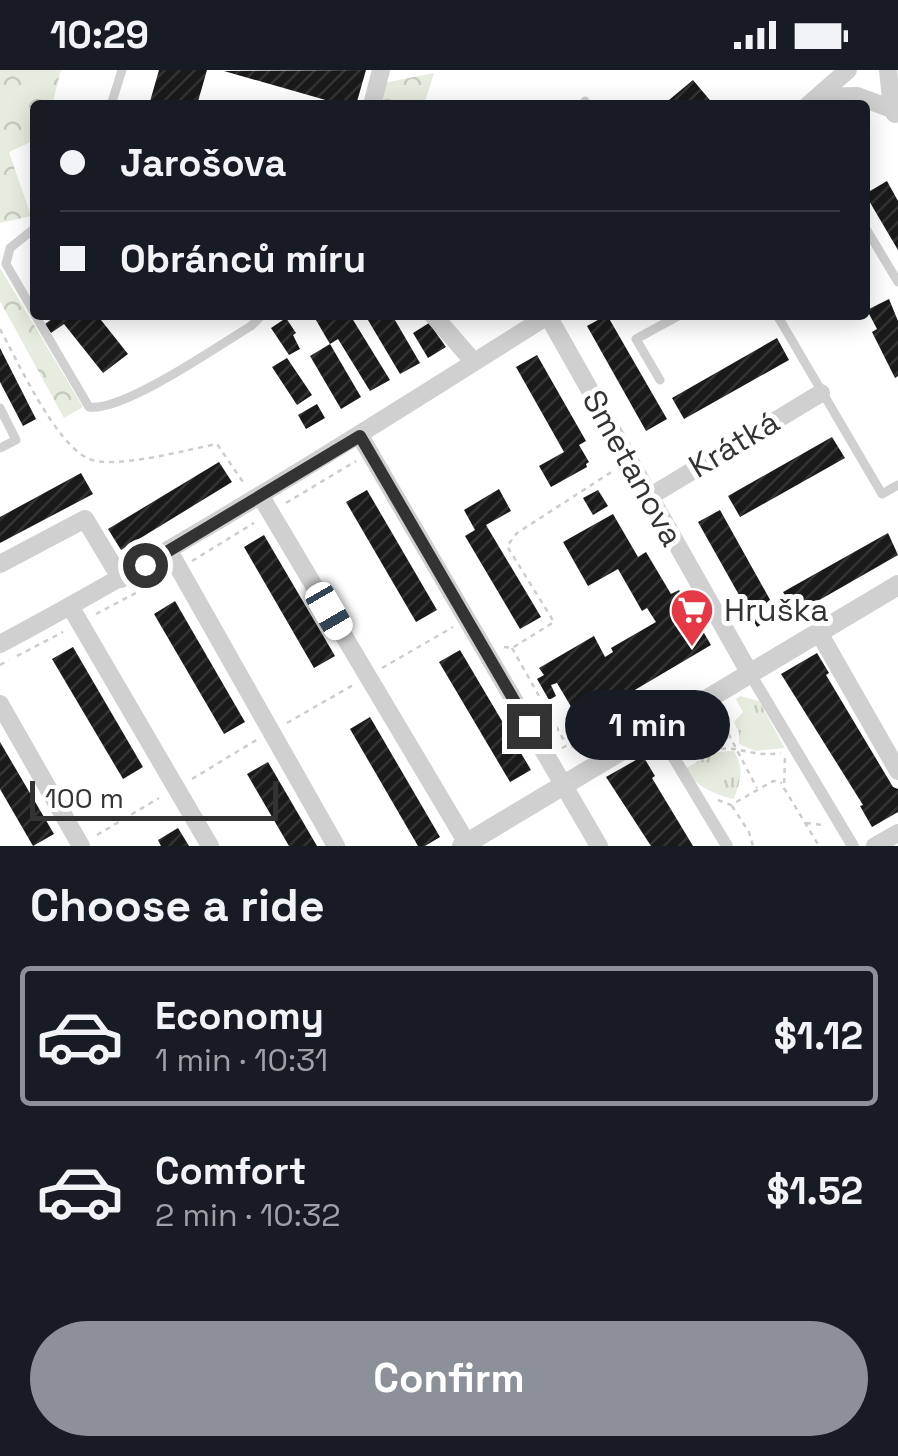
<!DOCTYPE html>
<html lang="en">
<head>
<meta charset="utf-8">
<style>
  body { margin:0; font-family:"Space Grotesk",sans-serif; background:#242831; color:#f1f3f6; height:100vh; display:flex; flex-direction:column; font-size:38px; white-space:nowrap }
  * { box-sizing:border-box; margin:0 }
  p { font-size:32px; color:#9ea1a6 }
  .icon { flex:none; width:55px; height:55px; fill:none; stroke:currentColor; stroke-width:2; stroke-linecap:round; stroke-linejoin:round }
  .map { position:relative; height:776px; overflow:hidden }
  .side { display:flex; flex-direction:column; background:#171b24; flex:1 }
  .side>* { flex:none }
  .top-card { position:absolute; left:30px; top:30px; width:840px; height:220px; border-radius:10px; box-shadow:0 5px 25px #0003; display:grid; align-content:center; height:220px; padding:0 30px; background:#171b24 }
  .scale { position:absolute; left:30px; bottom:25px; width:248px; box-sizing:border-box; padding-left:10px; border:5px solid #333; border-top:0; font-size:28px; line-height:35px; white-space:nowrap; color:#333; -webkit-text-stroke:8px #fff; paint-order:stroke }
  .end { position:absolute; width:45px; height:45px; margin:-22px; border:12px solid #333; background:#fff; box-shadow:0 0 0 5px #fff }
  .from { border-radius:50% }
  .bubble { position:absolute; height:70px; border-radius:35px; background:#171b24; box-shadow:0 5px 25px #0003; font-size:32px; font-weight:700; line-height:70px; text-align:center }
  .car { position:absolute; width:30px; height:60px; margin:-30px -15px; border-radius:12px; box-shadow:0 0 8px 2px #0007; background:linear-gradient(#fff 24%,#345 0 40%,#fff 0 76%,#345 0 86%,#fff 0) }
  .top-card b { display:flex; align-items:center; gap:35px; height:95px; font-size:38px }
  .top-card b+b { border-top:2px solid #363941 }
  .top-card i { width:25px; height:25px; background:#f1f3f6 }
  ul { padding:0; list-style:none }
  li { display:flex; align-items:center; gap:30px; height:140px; margin:0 20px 15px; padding:0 10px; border:5px solid transparent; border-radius:10px }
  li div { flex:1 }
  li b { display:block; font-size:38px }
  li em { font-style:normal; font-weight:700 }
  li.on { border-color:#8c9099 }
  li>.icon { width:90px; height:90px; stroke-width:1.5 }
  h2 { padding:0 30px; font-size:45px; line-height:120px }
  .cta { display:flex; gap:20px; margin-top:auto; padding:20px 30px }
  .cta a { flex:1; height:115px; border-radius:60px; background:#8c9099; color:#fff; font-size:40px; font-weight:700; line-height:115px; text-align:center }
  .status { display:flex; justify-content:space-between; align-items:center; height:70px; padding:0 50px; background:#171b24; direction:ltr }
  .status svg { height:28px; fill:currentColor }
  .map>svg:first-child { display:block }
</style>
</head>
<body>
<div class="status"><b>10:29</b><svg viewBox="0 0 49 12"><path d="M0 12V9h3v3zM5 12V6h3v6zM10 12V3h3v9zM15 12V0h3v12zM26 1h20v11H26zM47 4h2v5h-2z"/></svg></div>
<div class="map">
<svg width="898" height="776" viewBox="0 0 898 776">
  <defs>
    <pattern id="grass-tufts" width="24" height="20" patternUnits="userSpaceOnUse" patternTransform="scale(2.5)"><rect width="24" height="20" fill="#e6ecdf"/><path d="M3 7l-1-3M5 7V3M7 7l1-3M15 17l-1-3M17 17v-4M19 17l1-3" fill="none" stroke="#c6cbc0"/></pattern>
    <pattern id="forest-crowns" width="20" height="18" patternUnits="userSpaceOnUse" patternTransform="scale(2.5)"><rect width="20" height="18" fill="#e6ecdf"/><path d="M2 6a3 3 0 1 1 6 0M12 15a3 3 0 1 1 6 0" fill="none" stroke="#c6cbc0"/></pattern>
    <pattern id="building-hatch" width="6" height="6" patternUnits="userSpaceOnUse" patternTransform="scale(2.5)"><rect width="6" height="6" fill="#1a1a1a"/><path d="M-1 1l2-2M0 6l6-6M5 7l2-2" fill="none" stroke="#333"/></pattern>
  </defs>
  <rect width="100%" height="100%" fill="#fff"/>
  <path fill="url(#grass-tufts)" d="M740,626L759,631L785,678L755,681L739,674V663L734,652L743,642L736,629Z
    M734,681C745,699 740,711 734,729C716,725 695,716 685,699L714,682Z"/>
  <path fill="url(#forest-crowns)" d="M0,0H61L52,35H35V70L9,82L31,146L0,153Z
    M434,3L424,35H372L378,14Z
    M0,198L83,337L64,348L0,231Z"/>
  <path fill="url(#building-hatch)" d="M159,0H207L197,35H149Z
    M366,0L356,35H343L224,1Z
    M693,10L714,35H663Z
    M887,111L898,131V180L865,124Z
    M889,229L898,251V306L895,308L872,262L877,259L867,240Z
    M57,245H97L128,284L103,303L64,254L51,263L45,254Z
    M313,245H350L390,310L370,321L338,269L330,274L361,327L341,339L310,286L330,274Z
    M365,245H392L420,293L400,304Z
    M607,245L667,349L646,361L587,256Z
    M286,248L296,263L293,265L300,279L289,285L271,258Z
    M429,253L446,277L428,288L413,263Z
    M777,268L789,290L684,349L672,328Z
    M0,278L36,349L23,356L0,312Z
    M537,285L586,371L579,375L589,392L586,394L587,397L551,417L539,396L564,382L516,297Z
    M287,288L312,325L297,335L272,297Z
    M317,334L325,348L306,359L298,345Z
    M832,367L845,388L740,447L728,426Z
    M219,392L232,412L121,480L108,459Z
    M81,403L93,424L0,473V447Z
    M499,419L511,441L486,455L541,547L520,559L465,466L475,460L464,440Z
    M367,420L437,540L416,552L346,432Z
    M598,420L608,436L593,445L583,428Z
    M720,440L778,544L757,557L698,452Z
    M613,444L638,487L646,482L671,524L679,520L711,575L628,624L638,641L607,660L600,649L586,656L582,655L557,613L551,615L556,626L549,630L537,609L544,605L539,598L594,566L605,587L613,582L611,578L656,552L647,538L642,541L618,499L588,516L563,472Z
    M888,463L898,485L795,544L783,522Z
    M264,465L335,586L314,598L244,477Z
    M175,531L245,652L224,664L154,544Z
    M73,577L143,697L123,709L52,589Z
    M460,580L531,700L510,712L439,592Z
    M817,583L829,603L826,605L893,717L898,719V742L872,757L860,736L863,735L781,604Z
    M370,647L440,767L425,776H418L350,659Z
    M0,672L54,764L33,776L0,719Z
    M643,686L655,706L652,708L693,776H651L606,707Z
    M268,692L317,776H289L247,704Z
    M178,758L189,776H161L158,770Z"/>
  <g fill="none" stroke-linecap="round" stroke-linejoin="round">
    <path stroke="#cdcdcd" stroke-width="2.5" stroke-dasharray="5 5" stroke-linecap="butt" d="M0,259C18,292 54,371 87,388C111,401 189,379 217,374L245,415
      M286,433L356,391
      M192,491L254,453
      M96,544L164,508
      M504,577L512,578L554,552L507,476L517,463L613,401
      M512,578L566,674
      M17,586L63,562
      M0,595L9,590
      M382,598L453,557
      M719,646L757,718
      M287,653L353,615
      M562,678L566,676L588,679
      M785,688L784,718L819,776
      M693,689C732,666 743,689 781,683
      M192,709L258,669
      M718,730L731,735L773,711L782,713
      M732,736L749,762L753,776
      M806,753L823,755
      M97,765L159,728"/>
    <path stroke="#d0d0d0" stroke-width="9" d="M585,31L587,35
      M111,35L122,0
      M865,157L898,212
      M35,158L10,178L6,194L35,244
      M35,245L89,337C123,342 218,276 251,256L262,245
      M777,245L882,424L898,415
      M660,310L636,269L680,245
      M0,338L16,370L0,378"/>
    <path stroke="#d0d0d0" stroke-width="12" d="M749,602L853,776
      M656,658L727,776"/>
    <path stroke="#d0d0d0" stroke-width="18" d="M888,0L892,39L895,44
      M818,27L857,26L892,39
      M372,35L381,0
      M808,35L848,0
      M433,245L473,291
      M548,246L749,602
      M360,366L599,776
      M260,425L467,773
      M649,427L821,323
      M169,481L336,776
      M0,494L85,449L121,509
      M70,536L210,776
      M818,561L898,701
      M0,574C189,473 369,359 549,245
      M0,634L81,776
      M875,776L898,763"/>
    <path stroke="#d0d0d0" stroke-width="20" d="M462,776L898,515"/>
  </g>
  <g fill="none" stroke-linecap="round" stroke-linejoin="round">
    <path stroke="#333" stroke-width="12" d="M145,495L360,366L529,656"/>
  </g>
  <defs>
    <g id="supermarket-pin" transform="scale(2.25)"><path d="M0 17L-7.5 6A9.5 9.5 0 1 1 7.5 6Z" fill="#e63946" stroke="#fff"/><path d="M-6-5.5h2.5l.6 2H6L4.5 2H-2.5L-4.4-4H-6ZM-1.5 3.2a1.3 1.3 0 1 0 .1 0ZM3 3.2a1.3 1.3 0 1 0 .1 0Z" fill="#fff"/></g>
  </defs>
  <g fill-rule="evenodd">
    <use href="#supermarket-pin" x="692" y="540"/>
  </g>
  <g text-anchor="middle" stroke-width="10" stroke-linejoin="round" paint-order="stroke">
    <g font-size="32" fill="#333" stroke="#fff">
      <text transform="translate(734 374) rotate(-31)" y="11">Krátká</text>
      <text transform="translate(633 398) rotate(61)" y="11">Smetanova</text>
    </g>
    <g font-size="32" fill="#333" stroke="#fff" text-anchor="start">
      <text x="724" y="551">Hruška</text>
    </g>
  </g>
</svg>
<div class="scale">100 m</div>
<i class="end from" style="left:145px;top:495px"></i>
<i class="end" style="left:529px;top:656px"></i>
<div class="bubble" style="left:565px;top:620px;width:165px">1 min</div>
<i class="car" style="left:329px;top:541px;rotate:150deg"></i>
<div class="top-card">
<b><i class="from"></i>Jarošova</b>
<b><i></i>Obránců míru</b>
</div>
</div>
<section class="side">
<h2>Choose a ride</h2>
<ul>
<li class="on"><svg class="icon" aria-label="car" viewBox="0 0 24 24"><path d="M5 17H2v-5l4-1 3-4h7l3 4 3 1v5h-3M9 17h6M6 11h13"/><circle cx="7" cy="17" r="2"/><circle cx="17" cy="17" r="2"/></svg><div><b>Economy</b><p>1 min · 10:31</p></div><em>$1.12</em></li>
<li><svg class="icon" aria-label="car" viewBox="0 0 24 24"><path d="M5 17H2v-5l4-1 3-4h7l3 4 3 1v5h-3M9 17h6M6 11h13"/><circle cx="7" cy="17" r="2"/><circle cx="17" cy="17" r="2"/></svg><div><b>Comfort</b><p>2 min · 10:32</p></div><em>$1.52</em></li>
</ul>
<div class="cta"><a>Confirm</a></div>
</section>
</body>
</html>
